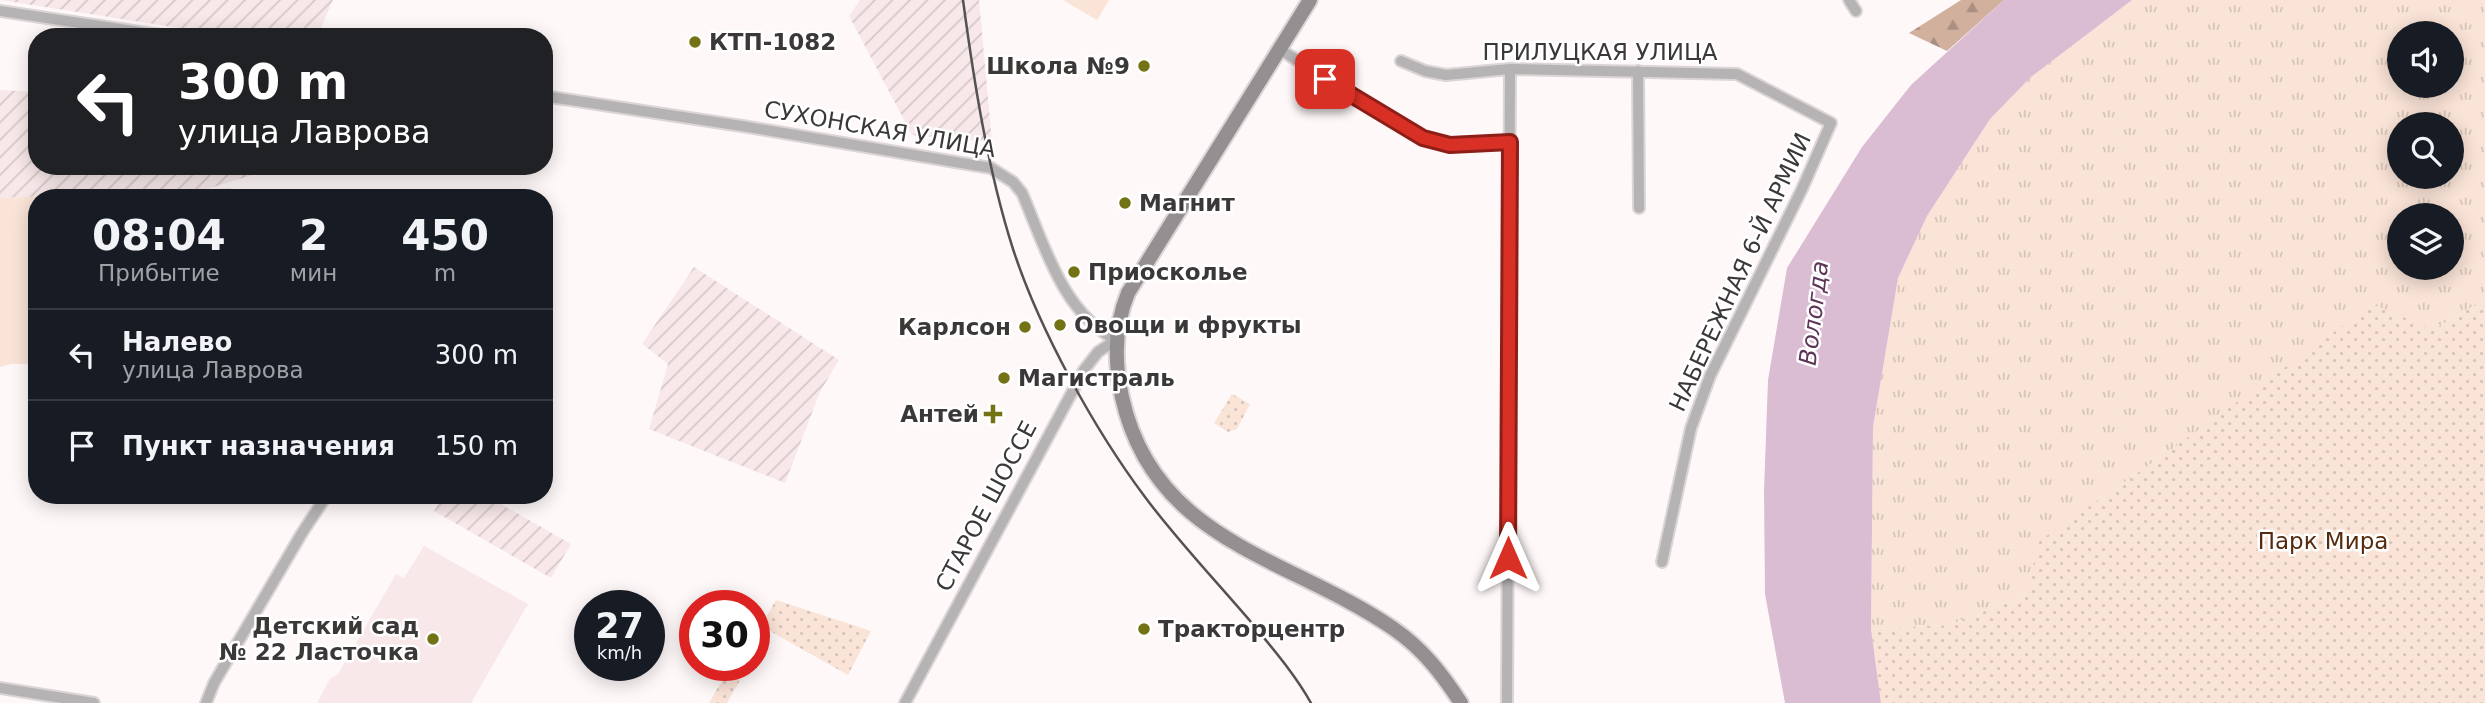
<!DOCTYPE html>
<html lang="ru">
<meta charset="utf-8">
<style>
:root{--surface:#171b24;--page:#20242c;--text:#f1f3f6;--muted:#9ea1a6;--line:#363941}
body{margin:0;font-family:"DejaVu Sans",sans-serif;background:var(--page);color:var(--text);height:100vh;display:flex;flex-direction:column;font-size:26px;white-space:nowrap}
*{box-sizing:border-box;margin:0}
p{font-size:23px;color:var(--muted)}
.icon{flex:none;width:38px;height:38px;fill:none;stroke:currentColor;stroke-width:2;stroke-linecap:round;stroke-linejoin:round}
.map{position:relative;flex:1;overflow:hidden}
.drawer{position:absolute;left:28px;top:189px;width:525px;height:315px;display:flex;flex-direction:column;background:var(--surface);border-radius:28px;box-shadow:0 4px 18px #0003}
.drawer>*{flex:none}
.hud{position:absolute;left:28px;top:28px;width:525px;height:147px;border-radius:28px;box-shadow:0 4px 18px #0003;background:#202124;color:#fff;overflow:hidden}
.buttons{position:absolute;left:2387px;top:21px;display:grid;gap:14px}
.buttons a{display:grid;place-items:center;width:77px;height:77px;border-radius:50%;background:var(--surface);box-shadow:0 4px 18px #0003;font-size:35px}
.speed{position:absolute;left:574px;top:590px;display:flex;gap:14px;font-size:35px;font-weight:700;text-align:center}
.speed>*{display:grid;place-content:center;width:91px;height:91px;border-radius:50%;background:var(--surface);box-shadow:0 4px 18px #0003;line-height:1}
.speed small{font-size:18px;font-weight:400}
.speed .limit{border:10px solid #d22;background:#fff;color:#111}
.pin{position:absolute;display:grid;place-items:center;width:60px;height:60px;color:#fff;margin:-30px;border-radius:14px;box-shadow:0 4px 10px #0006}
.me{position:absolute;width:77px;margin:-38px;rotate:0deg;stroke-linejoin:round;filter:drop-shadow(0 0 5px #0008)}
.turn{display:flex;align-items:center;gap:24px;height:147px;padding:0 35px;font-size:32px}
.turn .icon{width:91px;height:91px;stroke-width:2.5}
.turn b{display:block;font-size:49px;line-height:60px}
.eta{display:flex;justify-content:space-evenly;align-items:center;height:119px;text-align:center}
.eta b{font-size:42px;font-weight:800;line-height:49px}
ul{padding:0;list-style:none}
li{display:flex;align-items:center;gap:21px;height:91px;padding:0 35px;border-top:2px solid var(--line)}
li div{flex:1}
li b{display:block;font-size:26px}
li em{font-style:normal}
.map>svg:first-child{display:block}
.built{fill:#f8e8e9}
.industrial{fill:url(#industrial-furrows)}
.grass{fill:url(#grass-tufts);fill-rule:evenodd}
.forest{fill:url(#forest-firs)}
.park{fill:url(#park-dots)}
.garden{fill:#fae3d7}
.water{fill:#dabcd3}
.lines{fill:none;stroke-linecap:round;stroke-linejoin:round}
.street-casing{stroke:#dcd5d6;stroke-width:14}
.secondary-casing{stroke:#dcd5d6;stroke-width:18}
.street{stroke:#b6b3b4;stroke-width:10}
.secondary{stroke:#949092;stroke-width:14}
.rail{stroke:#555252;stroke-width:2.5}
.route-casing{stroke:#8d1f18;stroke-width:18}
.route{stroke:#d93025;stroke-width:12}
.poi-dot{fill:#737215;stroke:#fff;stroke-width:2.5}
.labels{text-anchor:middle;stroke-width:5;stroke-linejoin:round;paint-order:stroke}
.poi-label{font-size:23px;font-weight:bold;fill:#3b3838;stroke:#fff;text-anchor:start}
.street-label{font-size:23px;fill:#3b3838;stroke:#fff}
.park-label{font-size:23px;fill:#562a0d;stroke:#fff}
.water-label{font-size:24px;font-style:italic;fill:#5f3657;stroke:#fff}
</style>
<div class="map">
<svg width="2485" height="703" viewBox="0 0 2485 703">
<defs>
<pattern id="industrial-furrows" width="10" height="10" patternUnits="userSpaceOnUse" patternTransform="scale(1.75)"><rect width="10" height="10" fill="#f8e8e9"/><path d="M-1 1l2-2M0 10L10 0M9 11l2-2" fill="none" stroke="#d6c8c9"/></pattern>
<pattern id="grass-tufts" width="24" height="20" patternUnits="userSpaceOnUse" patternTransform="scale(1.75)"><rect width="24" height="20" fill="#fae3d7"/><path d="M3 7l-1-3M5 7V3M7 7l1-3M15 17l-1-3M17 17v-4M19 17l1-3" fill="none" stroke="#d7c4b9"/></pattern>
<pattern id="forest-firs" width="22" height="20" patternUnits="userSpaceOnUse" patternTransform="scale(1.75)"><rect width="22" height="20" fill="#d1b09e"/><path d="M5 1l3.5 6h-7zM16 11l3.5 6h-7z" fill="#ab9082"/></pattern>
<pattern id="park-dots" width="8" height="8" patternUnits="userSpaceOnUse" patternTransform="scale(1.75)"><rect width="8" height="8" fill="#fae3d7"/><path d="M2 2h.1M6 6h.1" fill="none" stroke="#d7c4b9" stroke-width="1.8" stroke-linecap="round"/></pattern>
</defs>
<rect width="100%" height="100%" fill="#fff8f9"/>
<polygon class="built" points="424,546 528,604 471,703 317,703 330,679 338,674 396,574 404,578"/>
<g class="industrial">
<polygon points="0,0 333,0 317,37 238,37"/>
<polygon points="860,0 979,0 992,142 912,135 849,16"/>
<polygon points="0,90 37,92 37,166 278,167 204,190 0,198"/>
<polygon points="694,267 839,360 820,392 785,483 649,429 668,364 642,344"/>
<polygon points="443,495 485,495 571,544 551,578 434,511"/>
</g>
<path class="grass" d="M2132 0H2485V299L2433 330 2158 459 2040 541 2026 595 1949 625 1871 629 1873 427 1898 278 1927 216 1990 119 2031 77ZM2399 33H2452V86H2399ZM2399 124H2452V177H2399ZM2399 215H2452V268H2399Z"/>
<polygon class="forest" points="1961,0 2004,0 1947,51 1909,33"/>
<g class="park">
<polygon points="2485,299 2485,703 1881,703 1871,629 1949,625 2026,595 2039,541 2158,459 2373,304 2433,330"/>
<polygon points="1232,394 1250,404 1237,429 1228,432 1214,423"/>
<polygon points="776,600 871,631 848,675 761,626"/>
<polygon points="724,677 740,680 727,703 709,703"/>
</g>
<g class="garden">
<polygon points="1063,0 1109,0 1097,20"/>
<polygon points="231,188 223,198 37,198 37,364 11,364 0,367 0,198"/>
</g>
<polygon class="water" points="2004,0 2132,0 2031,77 1990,119 1927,216 1898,278 1873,427 1871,629 1881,703 1785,703 1765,594 1764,491 1768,380 1787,268 1862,147 1911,85"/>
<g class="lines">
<defs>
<g id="street">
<polyline points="1849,0 1856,11"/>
<polyline points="0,11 173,37"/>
<polyline points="1279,49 1423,138 1450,144 1510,142"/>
<polyline points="1401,61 1425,71 1446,75 1510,69 1737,74 1831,123 1802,189 1710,376 1691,428 1662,562"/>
<polyline points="1638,71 1639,208"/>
<path d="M544 96 742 126 991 168 1013 182 1022 193C1045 246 1062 312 1116 340"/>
<polyline points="0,688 94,703"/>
<polyline points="206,703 214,683 302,533 327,495"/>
<polyline points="905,703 1084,370 1098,352 1116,340"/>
<polyline points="1507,703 1510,69"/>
</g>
<path id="secondary" d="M1310 0 1128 293C1114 327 1114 361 1122 397 1154 543 1290 557 1394 629 1423 649 1442 674 1461 703"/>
</defs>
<use href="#street" class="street-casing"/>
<use href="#secondary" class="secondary-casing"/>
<use href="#street" class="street"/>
<use href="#secondary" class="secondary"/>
<path class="rail" d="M963 0C974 82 988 171 1013 249 1039 329 1094 429 1145 497 1177 540 1216 581 1251 622 1272 648 1295 674 1311 703"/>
</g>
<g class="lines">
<defs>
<polyline id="route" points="1325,79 1423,138 1450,145 1510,142 1508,558"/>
</defs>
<use href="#route" class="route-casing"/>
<use href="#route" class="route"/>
</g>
<g class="poi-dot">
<circle cx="695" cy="42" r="7"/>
<circle cx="1144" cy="66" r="7"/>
<circle cx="1125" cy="203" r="7"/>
<circle cx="1074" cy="272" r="7"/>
<circle cx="1060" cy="325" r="7"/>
<circle cx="1025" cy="327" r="7"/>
<circle cx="1004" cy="378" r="7"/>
<path d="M989.5 403.5h7v7h7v7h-7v7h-7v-7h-7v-7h7z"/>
<circle cx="1144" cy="629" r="7"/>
<circle cx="433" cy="639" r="7"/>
</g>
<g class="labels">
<g class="poi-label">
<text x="709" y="50">КТП-1082</text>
<text x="1130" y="74" text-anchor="end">Школа №9</text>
<text x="1139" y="211">Магнит</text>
<text x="1088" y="280">Приосколье</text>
<text x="1074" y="333">Овощи и фрукты</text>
<text x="1011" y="335" text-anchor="end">Карлсон</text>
<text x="1018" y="386">Магистраль</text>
<text x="979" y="422" text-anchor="end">Антей</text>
<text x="419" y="634" text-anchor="end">Детский сад<tspan x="419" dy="26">№ 22 Ласточка</tspan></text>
<text x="1158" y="637">Тракторцентр</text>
</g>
<g class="street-label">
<text x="1600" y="60">ПРИЛУЦКАЯ УЛИЦА</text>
<text transform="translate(880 129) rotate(10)" y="8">СУХОНСКАЯ УЛИЦА</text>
<text transform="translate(1740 272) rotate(-65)" y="8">НАБЕРЕЖНАЯ 6-Й АРМИИ</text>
<text transform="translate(986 506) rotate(-62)" y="8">СТАРОЕ ШОССЕ</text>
</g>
<g class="park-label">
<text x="2323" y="549">Парк Мира</text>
</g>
<g class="water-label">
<text transform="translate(1814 313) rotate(-83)" y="8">Вологда</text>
</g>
</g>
</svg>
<div class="buttons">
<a><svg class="icon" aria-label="sound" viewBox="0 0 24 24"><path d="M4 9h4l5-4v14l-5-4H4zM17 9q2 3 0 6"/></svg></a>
<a><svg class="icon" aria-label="search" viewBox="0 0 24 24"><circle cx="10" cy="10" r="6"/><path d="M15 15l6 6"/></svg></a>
<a><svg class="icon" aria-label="layers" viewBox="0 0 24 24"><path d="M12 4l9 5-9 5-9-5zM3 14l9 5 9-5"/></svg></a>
</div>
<div class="speed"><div>27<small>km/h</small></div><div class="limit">30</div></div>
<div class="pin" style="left:1325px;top:79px;background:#d93025"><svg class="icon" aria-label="arrive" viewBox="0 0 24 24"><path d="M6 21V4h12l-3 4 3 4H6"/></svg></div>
<svg class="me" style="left:1508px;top:558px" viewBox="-20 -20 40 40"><path d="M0-17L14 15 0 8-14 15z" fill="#d93025" stroke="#fff" stroke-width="4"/></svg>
<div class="hud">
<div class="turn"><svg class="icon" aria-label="left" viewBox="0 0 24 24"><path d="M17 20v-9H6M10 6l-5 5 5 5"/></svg><div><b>300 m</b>улица Лаврова</div></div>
</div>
<section class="drawer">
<div class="eta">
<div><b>08:04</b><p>Прибытие</p></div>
<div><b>2</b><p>мин</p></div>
<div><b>450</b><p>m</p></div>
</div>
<ul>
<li><svg class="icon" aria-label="left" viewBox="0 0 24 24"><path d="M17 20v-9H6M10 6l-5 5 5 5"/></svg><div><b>Налево</b><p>улица Лаврова</p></div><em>300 m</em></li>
<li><svg class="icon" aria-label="arrive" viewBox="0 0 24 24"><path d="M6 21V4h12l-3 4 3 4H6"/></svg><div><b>Пункт назначения</b></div><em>150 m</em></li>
</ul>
</section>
</div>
